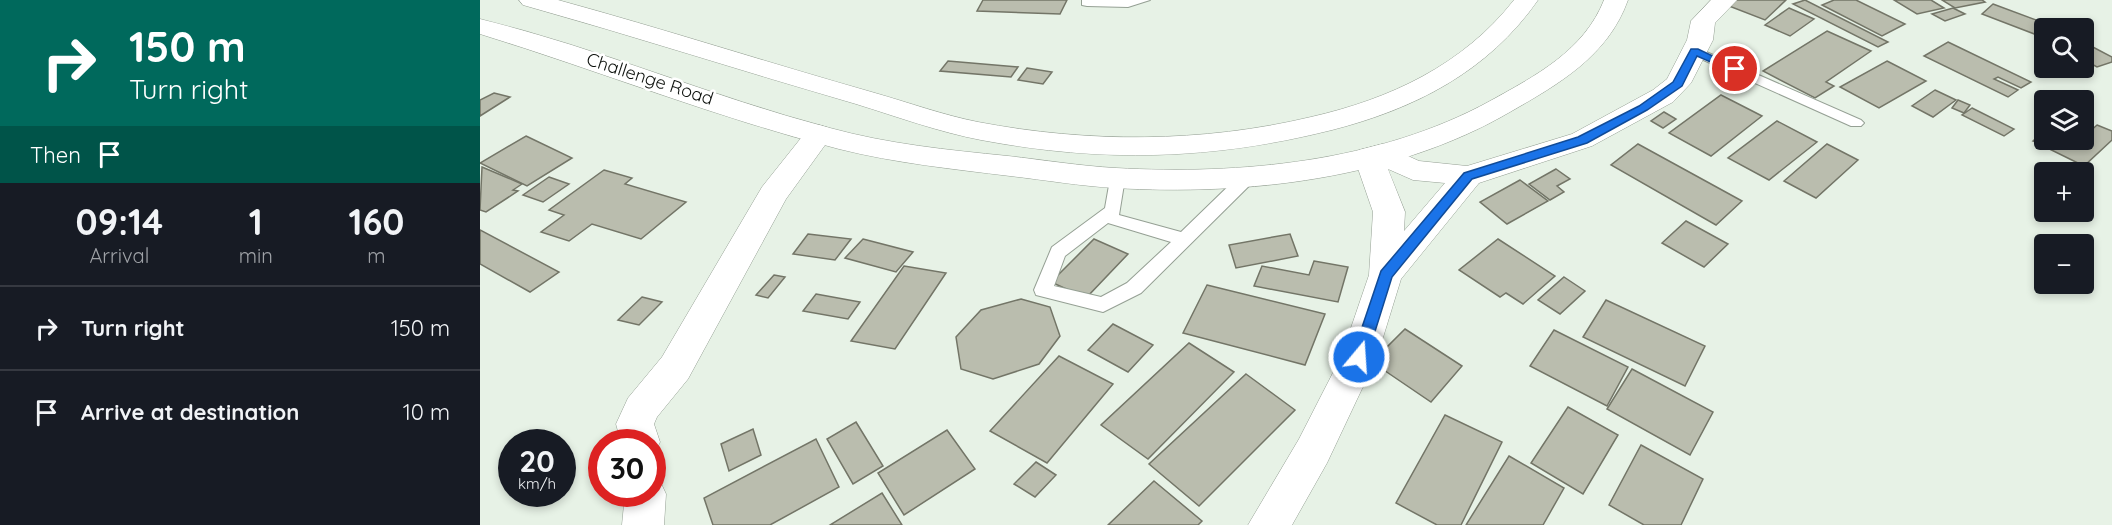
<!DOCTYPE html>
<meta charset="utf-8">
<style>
:root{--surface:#171b24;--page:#20242c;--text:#f1f3f6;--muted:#9ea1a6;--line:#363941}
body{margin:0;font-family:Quicksand,sans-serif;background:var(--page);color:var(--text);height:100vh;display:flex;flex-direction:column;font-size:22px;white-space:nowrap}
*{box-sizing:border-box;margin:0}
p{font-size:20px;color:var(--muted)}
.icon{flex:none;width:33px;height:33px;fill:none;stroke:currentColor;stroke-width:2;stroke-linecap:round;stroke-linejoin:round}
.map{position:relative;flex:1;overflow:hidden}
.sheet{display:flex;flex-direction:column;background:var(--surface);width:480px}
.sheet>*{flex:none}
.top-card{background:#00695c;color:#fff;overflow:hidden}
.tools{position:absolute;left:1554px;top:18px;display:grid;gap:12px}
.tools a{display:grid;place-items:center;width:60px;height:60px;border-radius:6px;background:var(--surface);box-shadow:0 3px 9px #0003;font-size:30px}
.speed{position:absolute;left:18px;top:429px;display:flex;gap:12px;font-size:30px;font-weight:700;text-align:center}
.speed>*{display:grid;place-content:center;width:78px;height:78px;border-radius:50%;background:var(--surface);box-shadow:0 3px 9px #0003;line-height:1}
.speed small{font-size:15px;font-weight:400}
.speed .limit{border:9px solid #d22;background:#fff;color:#111}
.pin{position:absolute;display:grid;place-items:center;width:51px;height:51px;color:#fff;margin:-26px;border:3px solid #fff;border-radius:50%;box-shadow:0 2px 6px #0007}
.me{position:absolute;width:66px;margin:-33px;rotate:18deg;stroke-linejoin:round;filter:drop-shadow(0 0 4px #0008)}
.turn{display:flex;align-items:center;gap:21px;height:126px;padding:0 30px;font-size:27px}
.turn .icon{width:78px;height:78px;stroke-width:2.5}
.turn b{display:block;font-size:42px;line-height:51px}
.then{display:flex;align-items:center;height:57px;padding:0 30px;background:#0003;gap:12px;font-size:22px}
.eta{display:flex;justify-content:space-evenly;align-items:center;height:102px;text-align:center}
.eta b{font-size:36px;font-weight:800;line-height:42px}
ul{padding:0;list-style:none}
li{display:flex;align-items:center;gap:18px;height:84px;padding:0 30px;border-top:2px solid var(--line)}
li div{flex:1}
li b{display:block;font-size:22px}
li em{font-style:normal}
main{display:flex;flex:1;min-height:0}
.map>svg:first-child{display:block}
.building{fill:#babdae;stroke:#737567;stroke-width:1.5}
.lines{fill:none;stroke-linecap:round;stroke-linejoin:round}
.lane-casing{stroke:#95a094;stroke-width:2}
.street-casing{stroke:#95a094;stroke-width:1}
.primary-casing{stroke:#95a094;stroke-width:1}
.lane{fill:#fff;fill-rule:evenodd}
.street{fill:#fff;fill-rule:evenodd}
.primary{fill:#fff;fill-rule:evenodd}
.route{fill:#1a73e8;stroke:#114b97;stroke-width:1.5}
.labels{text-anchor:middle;stroke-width:5;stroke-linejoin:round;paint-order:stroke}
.street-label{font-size:18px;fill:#0b0f0b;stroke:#fff}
</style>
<main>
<section class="sheet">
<div class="top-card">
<div class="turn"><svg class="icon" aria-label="right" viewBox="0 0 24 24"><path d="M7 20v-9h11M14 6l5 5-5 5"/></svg><div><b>150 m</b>Turn right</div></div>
<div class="then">Then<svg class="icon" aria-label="arrive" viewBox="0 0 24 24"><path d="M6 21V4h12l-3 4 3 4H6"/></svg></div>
</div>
<div class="eta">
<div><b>09:14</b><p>Arrival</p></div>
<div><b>1</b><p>min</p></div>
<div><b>160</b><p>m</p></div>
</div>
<ul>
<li><svg class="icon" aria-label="right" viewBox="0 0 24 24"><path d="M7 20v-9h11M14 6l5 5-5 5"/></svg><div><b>Turn right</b></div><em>150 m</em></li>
<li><svg class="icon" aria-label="arrive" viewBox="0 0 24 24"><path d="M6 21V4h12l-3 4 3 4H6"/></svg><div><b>Arrive at destination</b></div><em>10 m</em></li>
</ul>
</section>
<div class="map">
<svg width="1632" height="525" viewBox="0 0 1632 525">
<rect width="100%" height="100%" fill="#e7f2e6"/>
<g class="building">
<polygon points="503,0 587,0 580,14 497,11"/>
<polygon points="1256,0 1306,0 1285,20 1249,6"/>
<polygon points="1325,0 1408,42 1398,47 1313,4"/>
<polygon points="1354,0 1376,0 1425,24 1402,36 1342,5"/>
<polygon points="1414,0 1451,0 1464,8 1437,14"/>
<polygon points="1462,0 1502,0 1505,2 1475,8"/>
<polygon points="1513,4 1567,24 1557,35 1502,14"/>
<polygon points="1309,8 1334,19 1310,36 1285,25"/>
<polygon points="1473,8 1485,14 1465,21 1452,14"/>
<polygon points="1347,31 1391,51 1346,82 1354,86 1335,98 1283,71"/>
<polygon points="1468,42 1551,82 1541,88 1518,77 1514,79 1538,90 1528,97 1444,56"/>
<polygon points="1609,45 1632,57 1632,62 1617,67 1604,60 1604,47"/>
<polygon points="468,61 538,67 531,77 460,71"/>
<polygon points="1407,61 1446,81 1399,108 1360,87"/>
<polygon points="547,68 572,72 563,84 538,80"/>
<polygon points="1455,90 1476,100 1453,117 1432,106"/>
<polygon points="14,93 30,97 0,116 0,100"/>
<polygon points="1241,95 1282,116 1231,156 1189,133"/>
<polygon points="1478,100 1490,105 1484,113 1472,108"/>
<polygon points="1492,108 1534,129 1524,136 1482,115"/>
<polygon points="1184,112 1196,119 1183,128 1171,121"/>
<polygon points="1297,121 1337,142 1289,180 1248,158"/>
<polygon points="1617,125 1632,131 1632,140 1604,166 1553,141 1564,132 1564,140 1604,140 1604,131 1608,133"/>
<polygon points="46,136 92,158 47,186 0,163"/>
<polygon points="1158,144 1262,201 1236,225 1131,165"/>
<polygon points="1347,144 1378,160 1336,198 1304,181"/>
<polygon points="2,167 42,184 33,190 38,191 6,212 0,210"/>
<polygon points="1076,169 1090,179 1077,186 1084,192 1070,200 1049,184"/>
<polygon points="124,170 152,178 145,184 206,202 161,239 112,224 89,241 61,232 84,215 69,210"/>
<polygon points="69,177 89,184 63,202 43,195"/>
<polygon points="1040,180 1068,201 1027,224 1000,202"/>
<polygon points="1206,221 1248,244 1224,267 1182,243"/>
<polygon points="0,230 79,272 50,292 0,264"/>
<polygon points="328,234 371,239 355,260 313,254"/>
<polygon points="810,234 818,256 756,268 749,245"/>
<polygon points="383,239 433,252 416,272 365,258"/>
<polygon points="614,239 648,254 606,298 571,282"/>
<polygon points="1018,239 1075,276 1043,304 1026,293 1020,297 979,270"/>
<polygon points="834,261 868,267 858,302 774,286 782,266 829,275"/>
<polygon points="424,266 466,273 415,349 371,341"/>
<polygon points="294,275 305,277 288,298 276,295"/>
<polygon points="1084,277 1105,291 1080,314 1058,300"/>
<polygon points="727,285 845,314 825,365 703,333"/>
<polygon points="336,294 380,302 368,319 323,311"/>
<polygon points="162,297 182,302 159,325 138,320"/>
<polygon points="541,299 570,307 580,336 559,364 513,379 481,369 476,337 501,310"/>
<polygon points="1126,300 1225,346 1205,386 1103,337"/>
<polygon points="633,324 673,345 648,372 608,350"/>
<polygon points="925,329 982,366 951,402 892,362"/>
<polygon points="1074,330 1148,367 1127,406 1050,366"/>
<polygon points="709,343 754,372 668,459 621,425"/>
<polygon points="579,356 633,384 567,463 510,431"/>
<polygon points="1152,369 1233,412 1210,455 1127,409"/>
<polygon points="766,374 815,410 719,506 669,464"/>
<polygon points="1088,407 1138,435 1103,494 1051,463"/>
<polygon points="965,415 1022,442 981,525 957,525 916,503"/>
<polygon points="376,422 403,466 373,484 347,439"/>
<polygon points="273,429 281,455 249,471 241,444"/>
<polygon points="467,430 495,469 424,515 398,473"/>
<polygon points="336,439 359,487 290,525 233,525 224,498"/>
<polygon points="1161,445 1223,479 1201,525 1164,525 1129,505"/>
<polygon points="1029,456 1084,488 1063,525 986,525"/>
<polygon points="556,462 576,475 555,497 534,484"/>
<polygon points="674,481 722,521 718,525 628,525"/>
<polygon points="402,493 422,525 350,525"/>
</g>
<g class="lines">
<defs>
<g id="lane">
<polygon points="602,0 670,0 648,7 607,6 602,5"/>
<polygon points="1215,47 1381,120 1384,123 1381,126 1371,126 1210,54 1210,48"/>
<path d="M770 170 776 171 778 175 776 179 661 293 623 312 556 295 554 290 572 247 625 208 631 174H643L645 178 639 215 701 232 764 171ZM628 223 691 242 647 283 621 297 574 286 585 256Z"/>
</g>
<g id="street">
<path d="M1231 0H1257L1235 23 1233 40 1211 83 1193 102 1112 146 999 183 921 279 897 357 847 463 812 525H768L819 439 861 357 889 275 893 212 874 157 879 150 902 144 939 161 987 166 1092 134 1173 90 1187 79 1207 40 1211 21ZM908 169 933 180 965 183 924 231 925 212Z"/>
<polygon points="339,125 349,128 353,134 306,199 208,379 177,417 174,424 180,442 174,454 172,442 141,442 136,424 148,398 182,357 282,187 329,128"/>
<polygon points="172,478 180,481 186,494 184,525 142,525 145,494 172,494"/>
</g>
<g id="primary">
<path d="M39 0H78C184 29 289 63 395 93 430 103 463 115 498 122 608 143 722 143 831 117 910 99 983 65 1034 0H1058C1008 72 934 109 852 130 732 160 623 163 501 140 459 132 418 117 376 104 265 72 154 36 43 5Z"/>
<path d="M1124 0H1148C1128 56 1079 84 1030 112 915 179 766 196 635 188 600 186 565 180 530 176 473 169 415 163 359 149 237 118 120 71 0 34V19C119 48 232 97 350 128 408 144 468 150 528 156 564 160 600 166 636 168 760 175 899 162 1010 101 1055 76 1104 51 1124 0Z"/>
</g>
</defs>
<use href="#lane" class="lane-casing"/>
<use href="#street" class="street-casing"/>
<use href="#primary" class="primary-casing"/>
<use href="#lane" class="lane"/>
<use href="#street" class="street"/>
<use href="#primary" class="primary"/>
</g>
<polygon class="route" points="1211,49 1218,49 1260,69 1251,71 1217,56 1202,86 1167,110 1107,143 992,179 912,277 887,357 885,362 874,362 872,357 901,271 984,173 1098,137 1159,106 1193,82"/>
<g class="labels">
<g class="street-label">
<text transform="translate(170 79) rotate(18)" y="6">Challenge Road</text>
</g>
</g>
</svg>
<div class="tools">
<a><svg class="icon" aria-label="search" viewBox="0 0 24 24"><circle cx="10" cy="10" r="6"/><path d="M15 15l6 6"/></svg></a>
<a><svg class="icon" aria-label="layers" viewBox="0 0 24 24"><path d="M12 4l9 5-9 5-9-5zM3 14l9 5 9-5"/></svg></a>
<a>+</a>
<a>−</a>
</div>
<div class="speed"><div>20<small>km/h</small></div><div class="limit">30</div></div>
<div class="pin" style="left:1255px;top:69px;background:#d93025"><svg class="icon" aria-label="arrive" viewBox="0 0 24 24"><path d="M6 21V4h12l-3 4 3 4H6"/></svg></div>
<svg class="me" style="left:879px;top:357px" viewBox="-20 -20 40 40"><circle r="17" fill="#1a73e8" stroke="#fff" stroke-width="3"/><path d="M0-11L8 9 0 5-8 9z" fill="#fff"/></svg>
</div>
</main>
